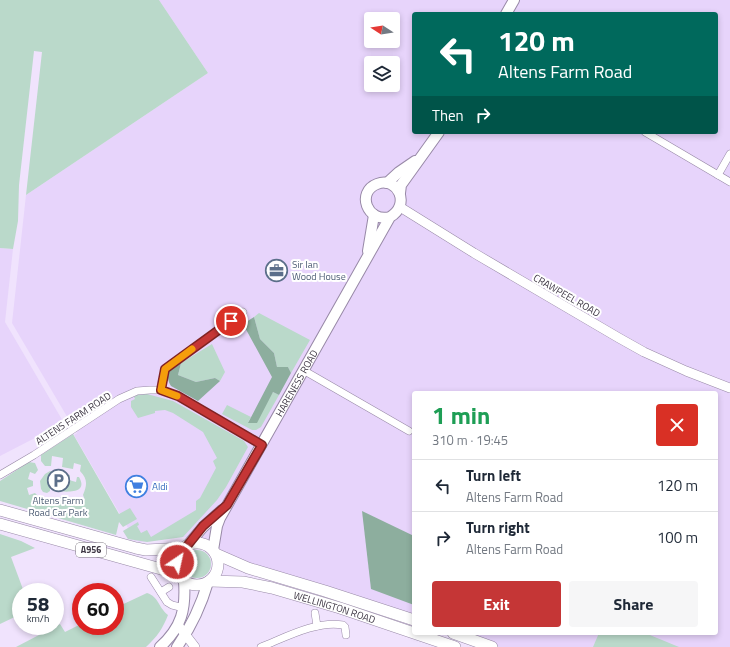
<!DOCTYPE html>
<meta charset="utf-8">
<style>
:root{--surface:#fff;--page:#f6f6f7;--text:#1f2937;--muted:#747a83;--line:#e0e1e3;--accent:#c53636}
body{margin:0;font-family:"Titillium Web",sans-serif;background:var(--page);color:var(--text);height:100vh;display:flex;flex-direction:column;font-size:15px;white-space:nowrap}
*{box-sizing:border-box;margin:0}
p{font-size:13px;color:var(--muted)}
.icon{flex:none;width:22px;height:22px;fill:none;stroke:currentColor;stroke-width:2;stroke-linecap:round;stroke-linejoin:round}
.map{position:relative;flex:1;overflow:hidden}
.sheet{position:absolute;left:412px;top:391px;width:306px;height:244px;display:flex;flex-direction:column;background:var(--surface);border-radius:4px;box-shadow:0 2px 6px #0003}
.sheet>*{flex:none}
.banner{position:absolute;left:412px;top:12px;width:306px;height:122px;border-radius:4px;box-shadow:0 2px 6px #0003;background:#00695c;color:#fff;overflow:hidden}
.needle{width:26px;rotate:282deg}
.buttons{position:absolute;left:364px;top:12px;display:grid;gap:8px}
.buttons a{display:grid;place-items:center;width:36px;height:36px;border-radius:4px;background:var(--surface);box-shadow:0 2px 6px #0003;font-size:20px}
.speed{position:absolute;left:12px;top:583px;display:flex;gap:8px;font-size:20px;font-weight:700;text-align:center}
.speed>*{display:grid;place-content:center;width:52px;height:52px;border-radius:50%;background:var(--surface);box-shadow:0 2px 6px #0003;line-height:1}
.speed small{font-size:10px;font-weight:400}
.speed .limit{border:6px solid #d22;background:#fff;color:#111}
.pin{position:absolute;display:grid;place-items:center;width:34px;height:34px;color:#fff;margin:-17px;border:2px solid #fff;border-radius:50%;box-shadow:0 1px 4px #0007}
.me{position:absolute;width:44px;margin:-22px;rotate:34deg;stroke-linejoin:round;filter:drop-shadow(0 0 3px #0008)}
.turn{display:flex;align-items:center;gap:14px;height:84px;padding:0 20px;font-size:18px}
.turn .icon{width:52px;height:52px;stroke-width:2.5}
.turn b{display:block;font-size:28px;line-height:34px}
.then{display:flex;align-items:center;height:38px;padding:0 20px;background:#0003;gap:8px;font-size:15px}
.round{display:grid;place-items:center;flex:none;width:42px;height:42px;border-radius:4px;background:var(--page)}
.head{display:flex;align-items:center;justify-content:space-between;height:68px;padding:0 20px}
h1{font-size:24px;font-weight:700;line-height:30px;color:#1e9e55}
.cta{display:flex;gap:8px;margin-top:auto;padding:8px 20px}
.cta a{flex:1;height:46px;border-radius:4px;background:var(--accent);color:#fff;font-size:16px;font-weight:700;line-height:46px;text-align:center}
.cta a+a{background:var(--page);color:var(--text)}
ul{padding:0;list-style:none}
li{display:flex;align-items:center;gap:12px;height:52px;padding:0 20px;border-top:1px solid var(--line)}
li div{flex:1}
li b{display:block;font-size:15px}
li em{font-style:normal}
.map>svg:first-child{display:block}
.built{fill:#e7d4fb;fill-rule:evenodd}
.green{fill:#bad9ca}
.forest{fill:#8dae9e}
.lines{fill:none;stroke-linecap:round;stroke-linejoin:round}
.minor-casing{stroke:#9889a7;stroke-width:8}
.tertiary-casing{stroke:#9889a7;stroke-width:10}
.secondary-casing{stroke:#9889a7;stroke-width:12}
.primary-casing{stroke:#9889a7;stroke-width:12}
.minor{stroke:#fff;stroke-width:7}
.tertiary{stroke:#fff;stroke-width:9}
.secondary{stroke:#fff;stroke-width:10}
.primary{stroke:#fff;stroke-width:11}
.route-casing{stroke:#802323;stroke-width:10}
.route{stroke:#c53636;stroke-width:7}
.slow{stroke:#f59e0b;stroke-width:7}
.labels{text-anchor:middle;stroke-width:4;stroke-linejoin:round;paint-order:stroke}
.shield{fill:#fff;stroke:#78737c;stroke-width:1}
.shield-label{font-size:9px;font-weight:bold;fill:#3e3744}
.service-label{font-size:10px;fill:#4e5e75;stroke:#fff;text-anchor:start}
.street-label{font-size:10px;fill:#3e3744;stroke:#fff}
.shop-label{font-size:10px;fill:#366cbe;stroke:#fff;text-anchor:start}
</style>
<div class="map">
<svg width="730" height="647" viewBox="0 0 730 647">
<rect width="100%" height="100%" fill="#f0e3fd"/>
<g class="built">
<path d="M159 0H730V647H492L453 633H716V393H414V620L216 554 213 542 183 537 140 542 128 539 123 531 128 528 74 435 77 433 69 420 12 323 26 195 208 73ZM414 14H716V132H414ZM371 19H393V41H371ZM371 63H393V85H371Z"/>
<polygon points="0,248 13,249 5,322 64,423 0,456"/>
</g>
<g class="green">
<polygon points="0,0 159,0 208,73 26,195 42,52 34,51 19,185 18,221 13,249 0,248"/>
<polygon points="259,313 310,340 291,373 288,367 277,367 274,353 260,339 254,317"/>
<polygon points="212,344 225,372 220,381 215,378 196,382 178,375 181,363"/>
<polygon points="273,392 279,395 261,427 256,430 252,430 222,414 227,405 251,417 248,422"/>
<polygon points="147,394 173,401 244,441 248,447 226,487 217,500 183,537 147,542 128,539 123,531 138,522 139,525 137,526 141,533 147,530 151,537 196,510 196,501 200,498 216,468 213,461 217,458 203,432 173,413 165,410 155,411 155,413 138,418 131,407 131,401 135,399 134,397 137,395"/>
<path d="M73 434 119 514 130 508 137 519 123 527 119 522 116 535 0 501V481L29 462 35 463 38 470 35 474 30 472 28 479 33 481V486L27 488 29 495 35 493 41 499H50L51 505 61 503 60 497 72 499 76 505 85 500 83 495C87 485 88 479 80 471L81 465 74 463 73 469 62 467 63 458 52 456 51 466H45L41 461V455Z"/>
<path d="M50 471 56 473 55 478 62 480 64 474 70 475 69 480 76 482 77 477H79C89 494 66 492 57 491V486H50V491L47 493 43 492 41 489 40 481 45 474Z"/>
<polygon points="0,534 21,541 35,548 11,557 24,592 21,592 21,614 0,624"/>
<circle cx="197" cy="564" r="14"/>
<path d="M147 593C159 597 158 607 168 615 163 628 157 637 146 647H16L60 624 65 632 81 624V626H115V608Z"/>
<polygon points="599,633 645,633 679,647 593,647"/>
</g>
<g class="forest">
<polygon points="254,317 260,339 274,353 277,367 288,367 291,373 279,395 273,392 257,423 248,423 272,377 243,324"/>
<path d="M181 363 178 375 196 382 215 378 220 381 198 401 171 386C168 381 167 377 169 371Z"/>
<polygon points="362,511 414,536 414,605 371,589"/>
</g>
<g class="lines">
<defs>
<g id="minor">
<polyline points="645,132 730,182"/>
<polyline points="718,175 730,154"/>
<polyline points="303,370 409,431"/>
<polyline points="161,390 165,369 243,312"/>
<polyline points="0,475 34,455 119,399 137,391 150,390 161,390 178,396 262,445"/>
<polyline points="151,577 167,602 172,605 184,608"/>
<polyline points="161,592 169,587"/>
<polyline points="315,613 317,626"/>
<path d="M261 647C284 638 317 620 343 625L345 627 346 635"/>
</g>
<g id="tertiary">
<polyline points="400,207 474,253 619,338 644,352 686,371 730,388"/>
<polyline points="178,625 195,647"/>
</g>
<g id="secondary">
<polyline points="506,14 514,0"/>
<polyline points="387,183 399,172 415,161"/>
<polyline points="400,193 401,185 439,132"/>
<polyline points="368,251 374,215"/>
<polyline points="187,546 203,527 222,510"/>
<path id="s1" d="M213 550 217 526 220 518 390 217C411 205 398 176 377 184 356 192 367 223 390 217"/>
<path d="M160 647C182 627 186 609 184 581"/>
<path d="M177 647C191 627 201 606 208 582"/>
</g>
<g id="primary">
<polyline points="0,510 136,548 146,550 185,548"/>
<polyline points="0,524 161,569 181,577"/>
<circle cx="197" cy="564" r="21"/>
<polyline points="216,554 248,568 325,591 414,620"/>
<path id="s2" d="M210 581 243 582 272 588 340 608 455 647"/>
<polyline points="453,633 492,647"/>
</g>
</defs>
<use href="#minor" class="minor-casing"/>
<use href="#tertiary" class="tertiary-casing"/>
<use href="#secondary" class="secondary-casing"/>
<use href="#primary" class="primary-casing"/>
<use href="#minor" class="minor"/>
<use href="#tertiary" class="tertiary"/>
<use href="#secondary" class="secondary"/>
<use href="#primary" class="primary"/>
</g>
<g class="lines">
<defs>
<polyline id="route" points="177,562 181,552 187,546 203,526 227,505 262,445 178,396 161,390 165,369 231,321"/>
</defs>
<use href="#route" class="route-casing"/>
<use href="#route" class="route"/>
<polyline class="slow" points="177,396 161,390 165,369 192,349"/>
</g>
<defs>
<symbol id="office-ring" viewBox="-11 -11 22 22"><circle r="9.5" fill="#fff" stroke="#5c6f8a" stroke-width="1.5"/><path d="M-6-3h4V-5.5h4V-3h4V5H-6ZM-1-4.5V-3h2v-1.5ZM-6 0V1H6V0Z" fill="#5c6f8a"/></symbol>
<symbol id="parking-ring" viewBox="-11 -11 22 22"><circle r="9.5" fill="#fff" stroke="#5c6f8a" stroke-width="1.5"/><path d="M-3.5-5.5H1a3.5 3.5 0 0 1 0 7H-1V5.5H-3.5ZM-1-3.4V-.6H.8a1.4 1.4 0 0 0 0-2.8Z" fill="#5c6f8a"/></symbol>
<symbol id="supermarket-ring" viewBox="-11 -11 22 22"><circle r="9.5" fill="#fff" stroke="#3f7fe0" stroke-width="1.5"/><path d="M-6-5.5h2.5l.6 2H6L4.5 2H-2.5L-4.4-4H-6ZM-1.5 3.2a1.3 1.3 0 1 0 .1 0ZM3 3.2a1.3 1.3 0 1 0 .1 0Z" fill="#3f7fe0"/></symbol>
</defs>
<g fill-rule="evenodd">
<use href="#office-ring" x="264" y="258" width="25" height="25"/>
<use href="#parking-ring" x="46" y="468" width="25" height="25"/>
<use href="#supermarket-ring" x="124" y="474" width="25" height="25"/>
</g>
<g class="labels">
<rect class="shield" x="76" y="543" width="30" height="14" rx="3"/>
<g class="shield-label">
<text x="91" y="553">A956</text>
</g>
<g class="service-label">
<text x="292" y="268">Sir Ian<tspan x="292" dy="12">Wood House</tspan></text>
<text x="58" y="504" text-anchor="middle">Altens Farm<tspan x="58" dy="12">Road Car Park</tspan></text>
</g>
<g class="street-label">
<text transform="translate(567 295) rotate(30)" y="4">CRAWPEEL ROAD</text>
<text dy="4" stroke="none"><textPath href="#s1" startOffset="188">HARENESS ROAD</textPath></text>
<text transform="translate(73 418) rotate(-33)" y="4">ALTENS FARM ROAD</text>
<text dy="4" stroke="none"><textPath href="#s2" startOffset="128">WELLINGTON ROAD</textPath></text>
</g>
<g class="shop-label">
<text x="152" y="490">Aldi</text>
</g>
</g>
</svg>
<div class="buttons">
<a><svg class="needle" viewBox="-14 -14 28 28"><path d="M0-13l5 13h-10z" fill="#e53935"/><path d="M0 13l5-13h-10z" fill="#747a83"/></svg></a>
<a><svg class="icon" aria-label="layers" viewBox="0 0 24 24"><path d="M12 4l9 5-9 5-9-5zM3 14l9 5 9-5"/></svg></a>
</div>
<div class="speed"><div>58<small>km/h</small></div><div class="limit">60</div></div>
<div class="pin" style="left:231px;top:321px;background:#d93025"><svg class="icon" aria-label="arrive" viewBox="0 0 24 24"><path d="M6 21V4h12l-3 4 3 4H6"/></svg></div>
<svg class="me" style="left:177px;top:562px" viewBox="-20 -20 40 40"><circle r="17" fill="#c53636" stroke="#fff" stroke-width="3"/><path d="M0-11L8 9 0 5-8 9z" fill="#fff"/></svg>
<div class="banner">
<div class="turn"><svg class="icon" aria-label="left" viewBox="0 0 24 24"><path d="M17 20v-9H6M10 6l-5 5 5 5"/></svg><div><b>120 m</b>Altens Farm Road</div></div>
<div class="then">Then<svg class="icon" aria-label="right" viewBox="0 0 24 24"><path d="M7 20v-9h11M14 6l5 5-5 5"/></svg></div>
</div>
<section class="sheet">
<div class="head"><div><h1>1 min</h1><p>310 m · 19:45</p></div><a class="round" style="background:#d93025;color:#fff"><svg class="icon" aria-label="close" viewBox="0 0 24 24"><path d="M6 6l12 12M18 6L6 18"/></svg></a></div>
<ul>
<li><svg class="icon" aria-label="left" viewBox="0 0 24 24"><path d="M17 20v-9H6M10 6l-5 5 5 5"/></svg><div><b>Turn left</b><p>Altens Farm Road</p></div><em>120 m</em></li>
<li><svg class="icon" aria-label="right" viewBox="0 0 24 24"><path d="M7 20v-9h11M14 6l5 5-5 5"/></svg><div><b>Turn right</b><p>Altens Farm Road</p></div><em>100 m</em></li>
</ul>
<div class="cta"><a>Exit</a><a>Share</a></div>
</section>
</div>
